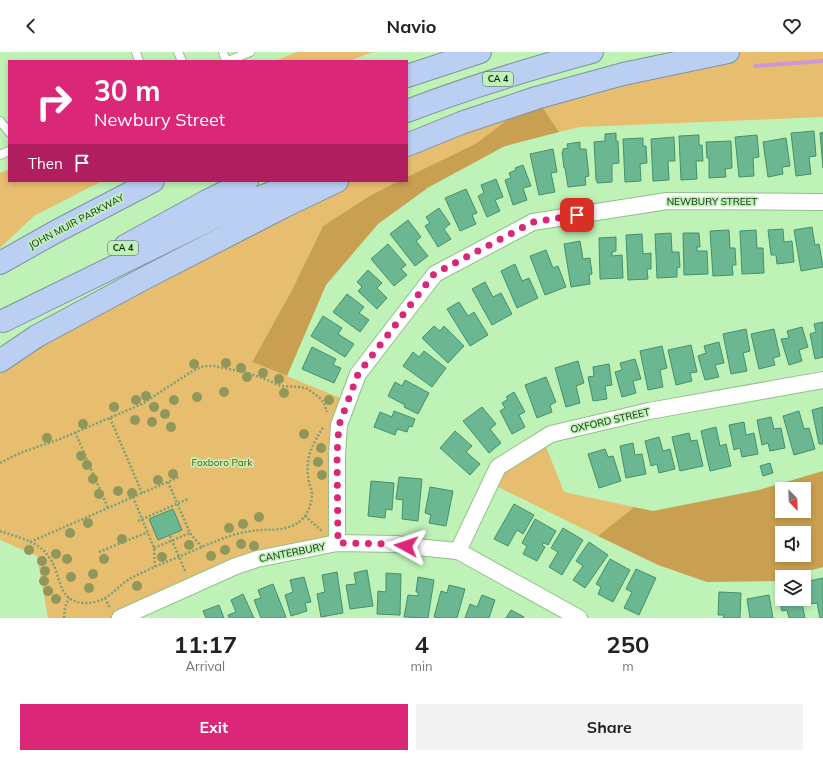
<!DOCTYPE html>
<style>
:root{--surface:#fff;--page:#f2f2f2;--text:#222;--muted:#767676;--accent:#db2777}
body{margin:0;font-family:Mulish,sans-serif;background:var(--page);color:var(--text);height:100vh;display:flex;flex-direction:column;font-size:15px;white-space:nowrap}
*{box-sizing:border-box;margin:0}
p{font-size:13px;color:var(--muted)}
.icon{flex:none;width:22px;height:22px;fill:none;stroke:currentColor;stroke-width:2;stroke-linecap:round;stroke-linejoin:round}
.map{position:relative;height:566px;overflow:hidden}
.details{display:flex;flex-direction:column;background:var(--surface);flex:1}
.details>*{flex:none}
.hud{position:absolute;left:8px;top:8px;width:400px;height:122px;border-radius:0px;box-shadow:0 2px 6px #0003;background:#db2777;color:#fff;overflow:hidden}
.needle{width:26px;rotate:157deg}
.controls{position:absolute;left:775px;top:430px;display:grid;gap:8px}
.controls a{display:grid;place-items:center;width:36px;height:36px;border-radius:0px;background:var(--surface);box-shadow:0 2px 6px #0003;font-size:20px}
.pin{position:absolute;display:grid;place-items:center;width:34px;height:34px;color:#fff;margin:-17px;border-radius:8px;box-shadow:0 2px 6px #0006}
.me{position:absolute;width:44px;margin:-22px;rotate:275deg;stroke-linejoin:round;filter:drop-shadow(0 0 3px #0008)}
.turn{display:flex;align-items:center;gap:14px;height:84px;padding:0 20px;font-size:18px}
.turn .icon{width:52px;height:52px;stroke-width:2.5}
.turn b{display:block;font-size:28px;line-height:34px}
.then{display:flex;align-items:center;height:38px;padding:0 20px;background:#0003;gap:8px;font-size:15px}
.eta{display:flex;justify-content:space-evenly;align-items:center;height:68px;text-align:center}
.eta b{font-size:24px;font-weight:700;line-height:28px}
.cta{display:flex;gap:8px;margin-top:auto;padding:8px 20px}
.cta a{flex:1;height:46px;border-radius:0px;background:var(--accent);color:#fff;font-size:16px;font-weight:700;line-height:46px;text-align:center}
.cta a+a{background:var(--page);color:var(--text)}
header{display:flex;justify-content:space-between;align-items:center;height:52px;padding:0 20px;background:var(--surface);font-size:18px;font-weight:700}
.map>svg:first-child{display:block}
.green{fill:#e7bd70}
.forest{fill:#c99f51;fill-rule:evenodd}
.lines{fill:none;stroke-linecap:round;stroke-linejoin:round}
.stream{stroke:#cd97d7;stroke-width:4}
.building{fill:#6bb791;stroke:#44906c}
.lane-casing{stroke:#90c188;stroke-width:10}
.street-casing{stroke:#90c188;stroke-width:18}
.highway-casing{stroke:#7f93a3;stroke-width:24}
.path{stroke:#7aa175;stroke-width:2.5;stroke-dasharray:2 2;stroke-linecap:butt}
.lane{stroke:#fff;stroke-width:8}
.street{stroke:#fff;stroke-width:16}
.highway{stroke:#bacff2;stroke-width:22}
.tree{fill:#90975b}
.route{stroke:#db2777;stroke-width:7;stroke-dasharray:0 12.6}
.labels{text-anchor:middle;stroke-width:3.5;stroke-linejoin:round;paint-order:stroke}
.shield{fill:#bff2b7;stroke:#456241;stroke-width:1}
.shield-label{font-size:9px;font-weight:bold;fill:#11240f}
.street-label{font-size:10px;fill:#11240f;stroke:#bff2b7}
.park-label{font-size:10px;fill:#694d10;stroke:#bff2b7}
</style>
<header><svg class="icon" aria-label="back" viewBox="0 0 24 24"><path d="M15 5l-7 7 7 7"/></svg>Navio<svg class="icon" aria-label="heart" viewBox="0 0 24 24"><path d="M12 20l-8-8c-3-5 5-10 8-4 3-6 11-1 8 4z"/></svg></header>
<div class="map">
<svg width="823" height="566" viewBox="0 0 823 566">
<rect width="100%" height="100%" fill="#bff2b7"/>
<g class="green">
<polygon points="297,0 373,0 349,9 275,9"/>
<polygon points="728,0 823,0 823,65 580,75 559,80 536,47 477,91 407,125 407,93 461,71 536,46 623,22"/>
<polygon points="9,117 9,129 102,129 34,164 0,196 0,121"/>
<polygon points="337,129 399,129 371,143 323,174 292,238 252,310 348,349 337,491 257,507 120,566 48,566 37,504 0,488 0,309"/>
<polygon points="543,387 564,440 634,455 598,484 490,431"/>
</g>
<g class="forest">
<polygon points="536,46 559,80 505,94 429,135 378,172 326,233 287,324 252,310 292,238 323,174 371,143 399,129 407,129 407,125 477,91"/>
<path d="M823 419V515L787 525H782V526L775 529 707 530 658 513 598 484 634 455 653 459 759 438ZM782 437H804V459H782ZM782 481H804V503H782Z"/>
</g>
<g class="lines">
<polyline class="stream" points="755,14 823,9"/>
</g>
<g class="building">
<polygon points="814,79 816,104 809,105 811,122 796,124 791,81"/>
<polygon points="823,80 823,116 820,81"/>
<polygon points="616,81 616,89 618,89 619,111 612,112 612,130 597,131 597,128 596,128 594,90 605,89 605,82"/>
<polygon points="699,83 699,93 702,93 703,109 696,109 697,127 681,128 679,84"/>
<polygon points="757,83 759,105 753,106 754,124 739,125 735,85"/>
<polygon points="674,85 675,109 668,109 669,128 653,129 651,87"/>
<polygon points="643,86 643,94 646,94 647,111 640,112 641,129 625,130 623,87"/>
<polygon points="786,86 790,114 782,115 783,122 768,125 763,90"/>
<polygon points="731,89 732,116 725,117 726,125 709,126 709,106 707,106 706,90"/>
<polygon points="580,90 580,97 586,97 589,124 585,125 586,133 568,135 565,116 564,116 562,100 563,100 563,97 568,96 567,92"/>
<polygon points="553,97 557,120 551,121 555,140 539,143 530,102"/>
<polygon points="523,113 531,134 523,136 527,148 513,153 505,128 511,126 509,121 516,118 515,116"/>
<polygon points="496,127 503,145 495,148 500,159 487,165 478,144 484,141 481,133"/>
<polygon points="466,137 477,161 472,163 476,172 460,179 445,146"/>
<polygon points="439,156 450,172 444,177 451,187 438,195 425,174 430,171 426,165"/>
<polygon points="408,168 421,185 416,189 428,204 415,214 390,182"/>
<polygon points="812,175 815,193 819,192 823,215 801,219 794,178"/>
<polygon points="783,177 784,190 792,189 794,210 777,212 776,203 771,203 768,178"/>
<polygon points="729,178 730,196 735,196 736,213 732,213 733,223 713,224 710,179"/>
<polygon points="756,178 757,196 763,196 764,221 742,222 740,179"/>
<polygon points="671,181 672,200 679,200 680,215 677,216 677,225 657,226 655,182"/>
<polygon points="683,181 699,181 700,195 697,195 697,199 707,199 708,222 684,223"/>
<polygon points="642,182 643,202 651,201 651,217 647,217 648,227 628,228 626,183"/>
<polygon points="616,185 616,199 612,200 612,204 622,203 623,226 600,227 599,186"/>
<polygon points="580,189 583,207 590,206 592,222 589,223 590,232 571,235 564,192"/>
<polygon points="388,192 406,213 401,217 407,223 394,234 371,207"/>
<polygon points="546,198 553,216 558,214 566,235 545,243 530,204"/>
<polygon points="515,212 522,229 529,226 538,246 517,256 501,219"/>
<polygon points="368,218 382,231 377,236 387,246 377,257 358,239 362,235 357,230"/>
<polygon points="485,230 493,245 501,241 512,262 492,273 472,237"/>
<polygon points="347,242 364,255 359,261 369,268 360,280 333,260"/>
<polygon points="459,250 468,264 474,260 488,283 470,294 447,257"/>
<polygon points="323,264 342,276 338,282 354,292 345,305 311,284"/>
<polygon points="823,270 823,305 815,307 810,282 816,280 814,272"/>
<polygon points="434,274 440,279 444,274 464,294 448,311 422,286"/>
<polygon points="802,275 808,295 799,298 802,309 789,313 781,287 789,286 787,279"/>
<polygon points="746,277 750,299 743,301 747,319 731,322 723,282"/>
<polygon points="774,277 780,304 773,306 775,313 759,317 751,282"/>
<polygon points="719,290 724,311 715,313 719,325 705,328 698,304 706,301 704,294"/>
<polygon points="691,293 697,320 690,321 692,329 676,333 668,298"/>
<polygon points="662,294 667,316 660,318 663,335 648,338 640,299"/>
<polygon points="312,295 336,307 333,313 341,316 334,331 302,317"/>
<polygon points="424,299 446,316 432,335 403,314 413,300 419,305"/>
<polygon points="635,307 641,327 633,329 636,341 622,345 615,320 622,318 620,311"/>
<polygon points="578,309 584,331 576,334 580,351 566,355 555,316"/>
<polygon points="609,312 612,333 605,334 607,347 593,349 588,325 594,324 593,315"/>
<polygon points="546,325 556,350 550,353 552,360 537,366 525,333"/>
<polygon points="405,328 429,341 418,362 404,355 405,353 388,344 395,330 402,334"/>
<polygon points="514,340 525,360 519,363 525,375 512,382 500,359 505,356 502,351 508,347 506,345"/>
<polygon points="482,355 496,372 490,377 501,391 489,401 463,369"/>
<polygon points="823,355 823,392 819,392 812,358"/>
<polygon points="394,359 415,367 412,375 409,374 407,380 397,377 395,383 374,375 380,360 392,365"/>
<polygon points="799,359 804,377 809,376 815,397 794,403 783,364"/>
<polygon points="771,365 774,377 781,376 785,396 770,399 768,391 762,393 757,368"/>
<polygon points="744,370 746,383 754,381 758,402 742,405 740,396 734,398 729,373"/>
<polygon points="716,375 720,394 726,392 731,414 710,419 701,379"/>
<polygon points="455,379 472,394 466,400 480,412 470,423 440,396"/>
<polygon points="689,381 691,389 697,388 703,414 680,419 672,385"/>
<polygon points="659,385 663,399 670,397 675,417 659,421 657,412 651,414 645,389"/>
<polygon points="633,391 635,403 642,402 646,422 626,426 620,394"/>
<polygon points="605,397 608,405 613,404 621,429 599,436 588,402"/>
<polygon points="770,411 773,421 763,424 760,414"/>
<polygon points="399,425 422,427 418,469 402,467 403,448 396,447"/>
<polygon points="371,429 394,431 392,458 386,457 385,466 368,464"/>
<polygon points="430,435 453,439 446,474 429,471 431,463 425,461"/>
<polygon points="514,452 534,463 523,482 517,478 508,494 494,487"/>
<polygon points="173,457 182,478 158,488 149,467"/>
<polygon points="535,467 556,479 548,493 544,491 542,493 545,495 537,509 523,502 527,494 522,491"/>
<polygon points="563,476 583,488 562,523 549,515 558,500 551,496"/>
<polygon points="589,490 608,503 585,536 573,528 583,514 576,509"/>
<polygon points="610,507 630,518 613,550 598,542 601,535 596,532"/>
<polygon points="636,517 656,526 639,563 624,556 632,540 626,537"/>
<polygon points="367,518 373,554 350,557 346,533 356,532 354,521"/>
<polygon points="337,520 343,561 321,565 317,542 325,540 322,523"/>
<polygon points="386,521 401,522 400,563 377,562 378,539 386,540"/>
<polygon points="304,525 311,550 305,551 307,559 291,564 285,543 293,540 290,528"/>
<polygon points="418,525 434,528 428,566 404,565 408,543 418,544 418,540 416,540"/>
<polygon points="823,526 823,566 820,566 817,551 810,552 805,530"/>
<polygon points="273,532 286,565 284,566 261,566 254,548 261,546 258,538"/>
<polygon points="449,533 465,537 457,566 438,566 434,565 441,539 447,541"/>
<polygon points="782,534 782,547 801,547 805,566 789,566 787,558 782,559 777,536"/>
<polygon points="719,540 741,541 740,566 723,566 724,563 718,563"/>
<polygon points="243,542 254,566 229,566 228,563 236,560 231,548"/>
<polygon points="482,543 495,548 489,566 465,566 470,552 477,555"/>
<polygon points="769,543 773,566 750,566 747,547"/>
<polygon points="219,553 224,566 206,566 203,559"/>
<polygon points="511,558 524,565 523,566 506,566"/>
</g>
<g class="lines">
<defs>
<g id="lane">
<polyline points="136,0 139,9"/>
<polyline points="178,0 182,9"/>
<polyline points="223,0 226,9"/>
<polyline points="228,9 250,0"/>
<polyline points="0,69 9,80"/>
<polyline points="0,103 9,99"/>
</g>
<g id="street">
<polyline points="337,491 337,402 339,373 358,322 435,222 533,170 667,149 823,150"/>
<polyline points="458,499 498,415 551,382 649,359 823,328"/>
<polyline points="120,566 236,514 257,507 337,491 396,492 416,495 458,499 579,566"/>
</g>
<g id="highway">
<polyline points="407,24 480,0"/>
<path d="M407 59C467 36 529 17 592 0"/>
<polyline points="407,93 461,71 536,46 623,22 728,0"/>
<polyline points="125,194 207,149 247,129"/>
<polyline points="0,211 57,179 153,129"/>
<polyline points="3,269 238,154 302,129"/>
<polyline points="0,309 37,284 145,226 283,155 337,129"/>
</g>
</defs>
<use href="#lane" class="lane-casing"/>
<use href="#street" class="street-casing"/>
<use href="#highway" class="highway-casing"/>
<g class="path">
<polyline points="110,366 142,441"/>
<polyline points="75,380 108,456"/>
<polyline points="0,411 20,401 60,387 142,352 191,320 201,315 207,314 214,314 248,321 265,327 281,334 299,335 306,336 319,345 324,351 327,360"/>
<polyline points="168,430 190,481 193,485 202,495"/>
<polyline points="133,445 154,496 155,516"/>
<polyline points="305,464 323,480"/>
<polyline points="138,469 188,447"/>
<path d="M0 479C14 484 33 488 44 499 48 503 52 509 54 514 60 527 60 545 77 550 84 552 94 551 101 548 113 543 121 531 133 525 155 514 179 505 202 495 216 489 230 483 245 480 265 475 289 483 304 465 309 459 312 449 312 442 312 438 310 434 309 431 308 424 307 417 308 410 310 396 317 385 324 374"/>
<polyline points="170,484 186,521"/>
<polyline points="30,490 179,425"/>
<polyline points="154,496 190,481"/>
<polyline points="99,500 148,480"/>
<polyline points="105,546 110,556"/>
<polyline points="64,566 65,555 69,546"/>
</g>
<use href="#lane" class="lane"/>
<use href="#street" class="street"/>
<use href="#highway" class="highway"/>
</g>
<g class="tree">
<circle cx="226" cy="311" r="5"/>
<circle cx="194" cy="312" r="5"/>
<circle cx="241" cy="316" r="5"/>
<circle cx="263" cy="321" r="5"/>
<circle cx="247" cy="325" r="5"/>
<circle cx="279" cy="327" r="5"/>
<circle cx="224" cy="340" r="5"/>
<circle cx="284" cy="341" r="5"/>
<circle cx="146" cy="344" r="5"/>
<circle cx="197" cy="345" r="5"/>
<circle cx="136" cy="348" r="5"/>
<circle cx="174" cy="348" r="5"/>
<circle cx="329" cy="348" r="5"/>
<circle cx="114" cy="355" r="5"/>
<circle cx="154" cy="355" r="5"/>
<circle cx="165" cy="362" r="5"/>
<circle cx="135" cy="368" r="5"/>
<circle cx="152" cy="370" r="5"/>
<circle cx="83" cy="372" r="5"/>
<circle cx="171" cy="375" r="5"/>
<circle cx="304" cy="382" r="5"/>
<circle cx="47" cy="386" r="5"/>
<circle cx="321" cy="396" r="5"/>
<circle cx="81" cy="404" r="5"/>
<circle cx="318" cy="410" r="5"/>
<circle cx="87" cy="413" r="5"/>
<circle cx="173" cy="422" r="5"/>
<circle cx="322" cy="423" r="5"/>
<circle cx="93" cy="427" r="5"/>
<circle cx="158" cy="428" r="5"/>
<circle cx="118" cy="439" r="5"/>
<circle cx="132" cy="441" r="5"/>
<circle cx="99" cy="442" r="5"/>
<circle cx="259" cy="465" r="5"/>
<circle cx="88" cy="471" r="5"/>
<circle cx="243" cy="472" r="5"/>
<circle cx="229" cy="476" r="5"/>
<circle cx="70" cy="481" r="5"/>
<circle cx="122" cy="487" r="5"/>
<circle cx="241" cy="492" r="5"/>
<circle cx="189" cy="493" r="5"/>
<circle cx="254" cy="494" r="5"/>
<circle cx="29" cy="498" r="5"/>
<circle cx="225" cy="498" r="5"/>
<circle cx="56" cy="502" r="5"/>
<circle cx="211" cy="504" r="5"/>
<circle cx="162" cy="505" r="5"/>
<circle cx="67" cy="507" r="5"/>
<circle cx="104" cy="507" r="5"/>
<circle cx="42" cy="509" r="5"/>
<circle cx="45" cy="519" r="5"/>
<circle cx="93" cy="522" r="5"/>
<circle cx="71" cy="525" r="5"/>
<circle cx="44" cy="529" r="5"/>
<circle cx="137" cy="534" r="5"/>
<circle cx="89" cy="536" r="5"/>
<circle cx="48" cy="539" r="5"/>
<circle cx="56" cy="547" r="5"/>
</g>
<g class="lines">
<polyline class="route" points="406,494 396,492 338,491 337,402 339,373 358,322 434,222 533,170 577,163"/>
</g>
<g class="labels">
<g class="shield">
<rect x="483" y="20" width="30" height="14" rx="3"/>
<rect x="108" y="189" width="30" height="14" rx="3"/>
</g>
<g class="shield-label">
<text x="498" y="30">CA 4</text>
<text x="123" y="199">CA 4</text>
</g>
<g class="street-label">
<text x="712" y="153">NEWBURY STREET</text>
<text transform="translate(76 169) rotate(-28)" y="4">JOHN MUIR PARKWAY</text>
<text transform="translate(610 368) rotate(-13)" y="4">OXFORD STREET</text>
<text transform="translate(292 500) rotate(-11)" y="4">CANTERBURY</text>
</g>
<g class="park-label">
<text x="222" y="414">Foxboro Park</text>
</g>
</g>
</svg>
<div class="controls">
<a><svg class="needle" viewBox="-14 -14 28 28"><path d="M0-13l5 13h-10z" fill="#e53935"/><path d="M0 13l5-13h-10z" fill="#767676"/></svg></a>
<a><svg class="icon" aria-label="sound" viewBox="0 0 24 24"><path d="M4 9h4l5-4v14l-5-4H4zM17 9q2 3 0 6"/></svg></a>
<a><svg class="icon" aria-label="layers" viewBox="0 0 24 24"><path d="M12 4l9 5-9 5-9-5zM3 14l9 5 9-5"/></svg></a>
</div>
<div class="pin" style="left:577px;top:163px;background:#d93025"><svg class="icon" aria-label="arrive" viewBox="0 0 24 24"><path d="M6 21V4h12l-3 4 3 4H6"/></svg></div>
<svg class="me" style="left:406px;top:494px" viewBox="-20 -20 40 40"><path d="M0-17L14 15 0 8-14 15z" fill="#db2777" stroke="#fff" stroke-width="4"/></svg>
<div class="hud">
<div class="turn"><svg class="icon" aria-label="right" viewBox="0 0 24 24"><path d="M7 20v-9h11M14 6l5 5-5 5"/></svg><div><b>30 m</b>Newbury Street</div></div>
<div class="then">Then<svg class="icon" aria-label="arrive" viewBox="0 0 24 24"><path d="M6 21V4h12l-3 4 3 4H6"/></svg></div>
</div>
</div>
<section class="details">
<div class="eta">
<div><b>11:17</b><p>Arrival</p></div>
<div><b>4</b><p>min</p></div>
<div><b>250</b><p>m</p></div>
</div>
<div class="cta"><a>Exit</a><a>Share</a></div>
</section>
